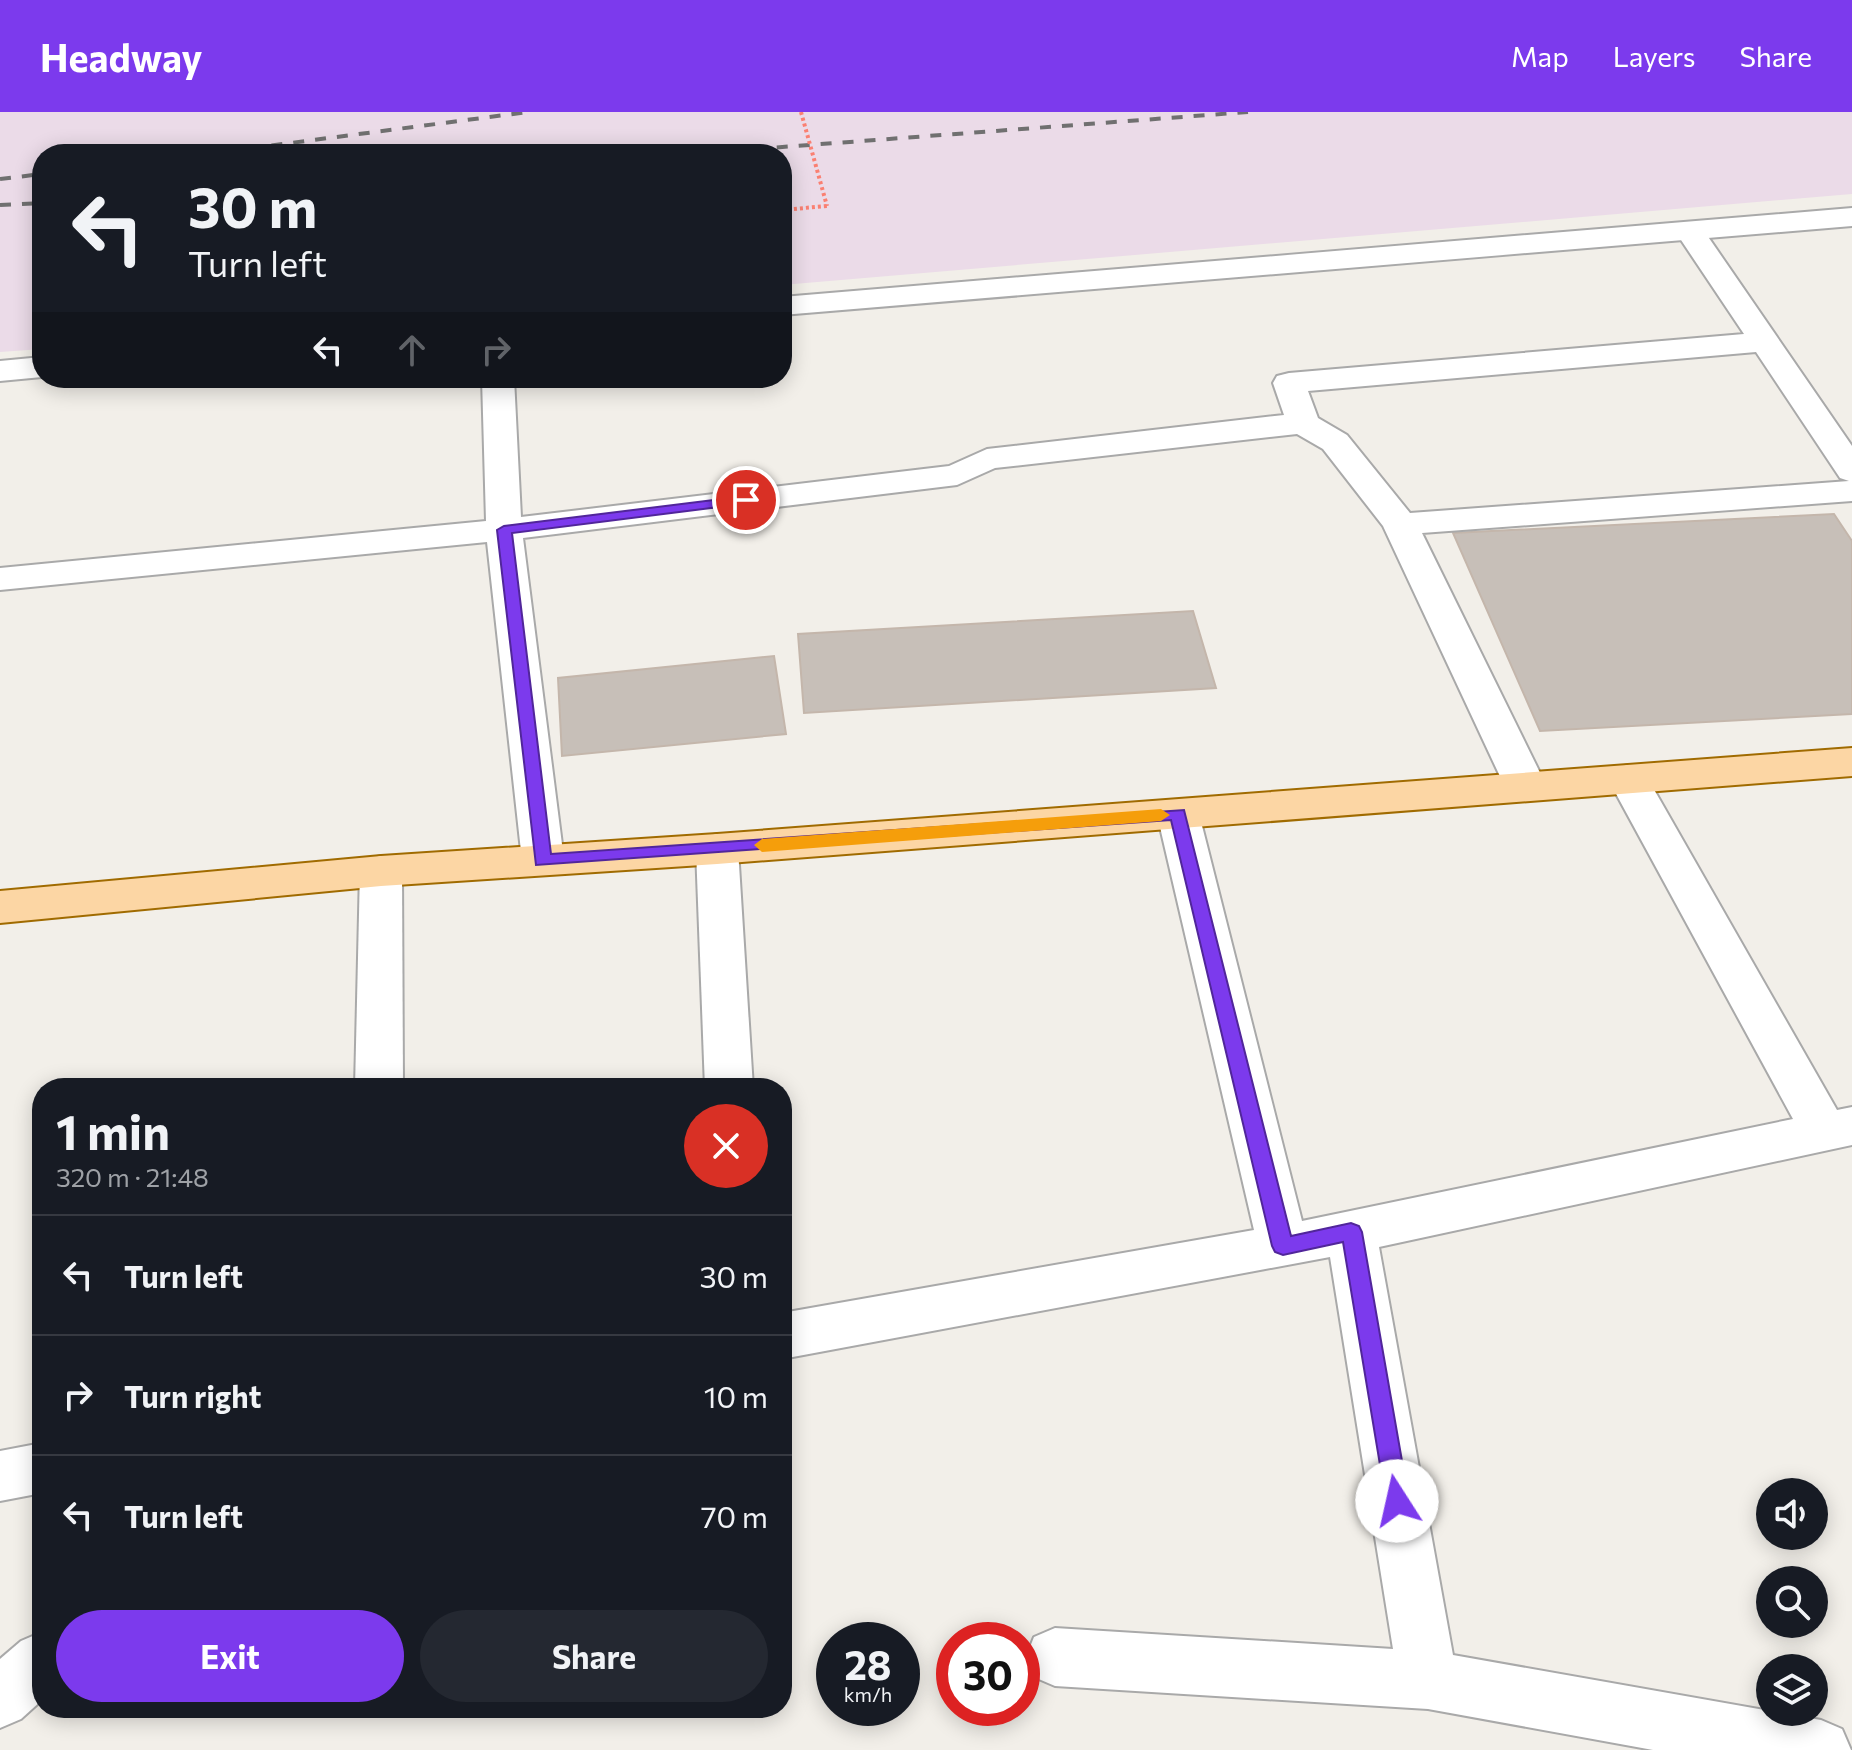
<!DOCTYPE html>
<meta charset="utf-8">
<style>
:root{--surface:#171b24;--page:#242831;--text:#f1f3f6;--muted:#9ea1a6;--line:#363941;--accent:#7c3aed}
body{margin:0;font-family:Commissioner,sans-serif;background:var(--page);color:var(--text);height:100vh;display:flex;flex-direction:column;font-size:30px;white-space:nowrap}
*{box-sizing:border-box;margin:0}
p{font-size:26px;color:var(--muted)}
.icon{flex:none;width:44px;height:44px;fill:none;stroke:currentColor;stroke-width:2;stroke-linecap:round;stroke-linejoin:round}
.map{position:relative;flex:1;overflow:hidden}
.details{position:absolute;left:32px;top:966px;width:760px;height:640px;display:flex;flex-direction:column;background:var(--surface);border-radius:32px;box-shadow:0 4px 20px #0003}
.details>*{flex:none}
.hud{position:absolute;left:32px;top:32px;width:760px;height:244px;border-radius:32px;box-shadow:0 4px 20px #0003;background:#171b24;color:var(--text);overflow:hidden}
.buttons{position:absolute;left:1756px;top:1366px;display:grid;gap:16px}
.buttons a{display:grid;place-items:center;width:72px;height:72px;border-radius:50%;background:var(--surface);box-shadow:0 4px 20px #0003;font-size:40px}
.speed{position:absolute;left:816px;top:1510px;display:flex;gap:16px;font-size:40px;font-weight:700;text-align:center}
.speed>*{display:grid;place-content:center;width:104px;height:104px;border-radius:50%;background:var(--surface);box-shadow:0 4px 20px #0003;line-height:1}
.speed small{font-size:20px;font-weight:400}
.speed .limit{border:12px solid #d22;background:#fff;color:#111}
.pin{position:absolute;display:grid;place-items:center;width:68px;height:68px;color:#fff;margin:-34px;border:4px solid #fff;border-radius:50%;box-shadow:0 2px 8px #0007}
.me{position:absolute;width:88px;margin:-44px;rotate:350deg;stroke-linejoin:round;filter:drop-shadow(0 0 6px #0008)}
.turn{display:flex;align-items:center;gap:28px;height:168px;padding:0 24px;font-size:36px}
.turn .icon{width:104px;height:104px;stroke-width:2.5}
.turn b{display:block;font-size:56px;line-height:68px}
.lanes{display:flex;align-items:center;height:76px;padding:0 24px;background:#0003;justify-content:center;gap:40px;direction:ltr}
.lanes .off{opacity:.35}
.round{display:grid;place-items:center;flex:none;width:84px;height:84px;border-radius:42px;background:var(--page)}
.headline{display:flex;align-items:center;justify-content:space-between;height:136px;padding:0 24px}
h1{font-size:48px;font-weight:700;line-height:60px}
.action{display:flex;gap:16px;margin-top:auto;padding:16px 24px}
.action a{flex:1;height:92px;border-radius:48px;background:var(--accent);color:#fff;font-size:32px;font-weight:700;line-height:92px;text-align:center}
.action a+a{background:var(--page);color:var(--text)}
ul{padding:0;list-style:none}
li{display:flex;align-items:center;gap:24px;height:120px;padding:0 24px;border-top:2px solid var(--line)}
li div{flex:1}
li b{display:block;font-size:30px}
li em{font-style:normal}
header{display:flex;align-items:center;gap:48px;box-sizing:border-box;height:112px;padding:0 40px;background:var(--accent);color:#fff}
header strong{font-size:38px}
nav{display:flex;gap:44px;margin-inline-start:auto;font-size:28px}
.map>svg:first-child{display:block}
.industrial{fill:#ebdbe8}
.building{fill:#c7bfb8;stroke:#c4b6ab;stroke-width:2}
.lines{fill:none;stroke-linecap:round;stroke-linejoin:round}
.minor-casing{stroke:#a9a9a9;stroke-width:4}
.tertiary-casing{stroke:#a9a9a9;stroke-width:4}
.primary-casing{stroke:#a06b00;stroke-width:4}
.path{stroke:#fa8072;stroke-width:4;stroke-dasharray:3 3;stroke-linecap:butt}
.minor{fill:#fff;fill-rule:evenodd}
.tertiary{fill:#fff;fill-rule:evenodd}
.primary{fill:#fcd6a4;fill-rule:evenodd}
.rail{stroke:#707070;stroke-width:4;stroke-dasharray:11 11;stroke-linecap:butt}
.path-bridge{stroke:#fa8072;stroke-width:4;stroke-dasharray:3 3;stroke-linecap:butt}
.route{fill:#7c3aed;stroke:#51269a;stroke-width:2}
.slow{fill:#f59e0b}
</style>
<header>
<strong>Headway</strong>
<nav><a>Map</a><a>Layers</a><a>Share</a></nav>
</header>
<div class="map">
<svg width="1852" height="1638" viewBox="0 0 1852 1638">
<rect width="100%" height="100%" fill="#f2efe9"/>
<polygon class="industrial" points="0,0 1852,0 1852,82 782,173 782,42 42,42 42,237 0,240"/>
<g class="building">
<polygon points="1834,402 1852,429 1852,602 1540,619 1453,421"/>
<polygon points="1193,499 1216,576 804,601 798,522"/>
<polygon points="774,544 786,622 562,644 558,566"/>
</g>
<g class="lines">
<defs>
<g id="minor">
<path d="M1690 110 1700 113 1852 334V389L1422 421 1547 675 1541 685 1526 689 1511 685 1505 675 1383 414 1323 337 1297 322 995 356 957 373 523 426 564 748 558 759 543 763 528 759 522 748 487 430 0 478V456L486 409 482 266H514L521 405 949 354 987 337 1284 303 1273 271 1277 264 1289 261 1744 222 1675 119 1680 113ZM1756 240 1840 366 1849 369 1410 401 1347 323 1318 306 1308 279Z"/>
<polygon points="1628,653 1642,657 1648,667 1837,998 1852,995 1852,1033 1379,1135 1453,1543 1821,1608 1842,1617 1851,1638 1653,1638 1428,1597 1055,1574 1034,1565 1026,1545 1034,1525 1055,1516 1393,1537 1330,1145 782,1247 782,1201 1254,1118 1157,702 1163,692 1178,688 1193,692 1199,702 1302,1109 1793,1007 1608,667 1614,657"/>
<polygon points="717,722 732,726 738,737 753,976 705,976 696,737 702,726"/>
<polygon points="381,744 396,748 402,759 403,976 355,976 360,759 366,748"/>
<polygon points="42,1331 42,1381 0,1389 0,1339"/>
<polygon points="42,1520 42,1588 21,1607 0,1616 0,1547 21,1529"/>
</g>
<g id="tertiary">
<polygon points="1852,96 1852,114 782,203 782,185"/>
<polygon points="42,245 42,265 0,269 0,249"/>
</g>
<polygon id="primary" points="1852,636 1852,664 717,752 381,774 0,811 0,779 381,744 717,722"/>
</defs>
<use href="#minor" class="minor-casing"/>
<use href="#tertiary" class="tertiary-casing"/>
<use href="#primary" class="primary-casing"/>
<polyline class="path" points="782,98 827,94"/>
<use href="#minor" class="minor"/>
<use href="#tertiary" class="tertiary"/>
<use href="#primary" class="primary"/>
<g class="rail">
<polyline points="206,42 528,0"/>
<polyline points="689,42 1248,0"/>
<polyline points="0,67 42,62"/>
<polyline points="0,93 42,91"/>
</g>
<polyline class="path-bridge" points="801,0 827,94"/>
</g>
<polygon class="route" points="746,384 751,385 751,391 512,421 551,742 1184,698 1291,1124 1351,1111 1359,1114 1362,1120 1409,1389 1406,1397 1397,1400 1389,1397 1386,1389 1343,1130 1283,1143 1275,1140 1272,1134 1171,708 536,753 497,418 504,414"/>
<polygon class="slow" points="1161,697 1170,703 1161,709 762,740 754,733 762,727"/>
</svg>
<div class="buttons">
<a><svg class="icon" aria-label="sound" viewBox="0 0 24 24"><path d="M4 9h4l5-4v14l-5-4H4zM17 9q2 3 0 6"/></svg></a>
<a><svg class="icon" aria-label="search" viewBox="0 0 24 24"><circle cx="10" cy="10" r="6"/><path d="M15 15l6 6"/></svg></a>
<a><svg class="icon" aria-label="layers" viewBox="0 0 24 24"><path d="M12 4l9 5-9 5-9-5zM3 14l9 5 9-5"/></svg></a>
</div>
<div class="speed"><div>28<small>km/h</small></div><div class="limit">30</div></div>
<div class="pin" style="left:746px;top:388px;background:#d93025"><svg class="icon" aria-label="arrive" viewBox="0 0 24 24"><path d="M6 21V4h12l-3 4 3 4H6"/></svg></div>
<svg class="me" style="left:1397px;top:1389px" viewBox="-20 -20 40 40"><circle r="19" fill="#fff"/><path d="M0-13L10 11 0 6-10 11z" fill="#7c3aed"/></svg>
<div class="hud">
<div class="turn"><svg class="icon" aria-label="left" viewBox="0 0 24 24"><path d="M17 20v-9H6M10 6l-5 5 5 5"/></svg><div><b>30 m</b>Turn left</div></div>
<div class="lanes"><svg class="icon" aria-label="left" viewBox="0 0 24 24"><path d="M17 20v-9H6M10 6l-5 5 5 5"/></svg><svg class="icon off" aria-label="ahead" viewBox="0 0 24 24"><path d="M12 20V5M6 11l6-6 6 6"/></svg><svg class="icon off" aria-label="right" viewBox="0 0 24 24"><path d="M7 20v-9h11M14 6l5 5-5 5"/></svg></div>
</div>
<section class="details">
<div class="headline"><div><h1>1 min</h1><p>320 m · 21:48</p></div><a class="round" style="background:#d93025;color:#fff"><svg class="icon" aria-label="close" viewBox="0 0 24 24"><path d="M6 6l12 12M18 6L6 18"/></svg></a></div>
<ul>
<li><svg class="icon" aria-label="left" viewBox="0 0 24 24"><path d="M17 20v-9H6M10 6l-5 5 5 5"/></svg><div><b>Turn left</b></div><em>30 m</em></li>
<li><svg class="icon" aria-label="right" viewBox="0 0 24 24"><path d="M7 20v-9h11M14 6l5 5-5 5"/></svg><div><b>Turn right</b></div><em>10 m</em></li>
<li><svg class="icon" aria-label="left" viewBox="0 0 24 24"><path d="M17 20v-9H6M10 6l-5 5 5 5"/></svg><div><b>Turn left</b></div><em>70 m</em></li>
</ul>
<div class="action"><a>Exit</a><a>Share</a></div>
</section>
</div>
